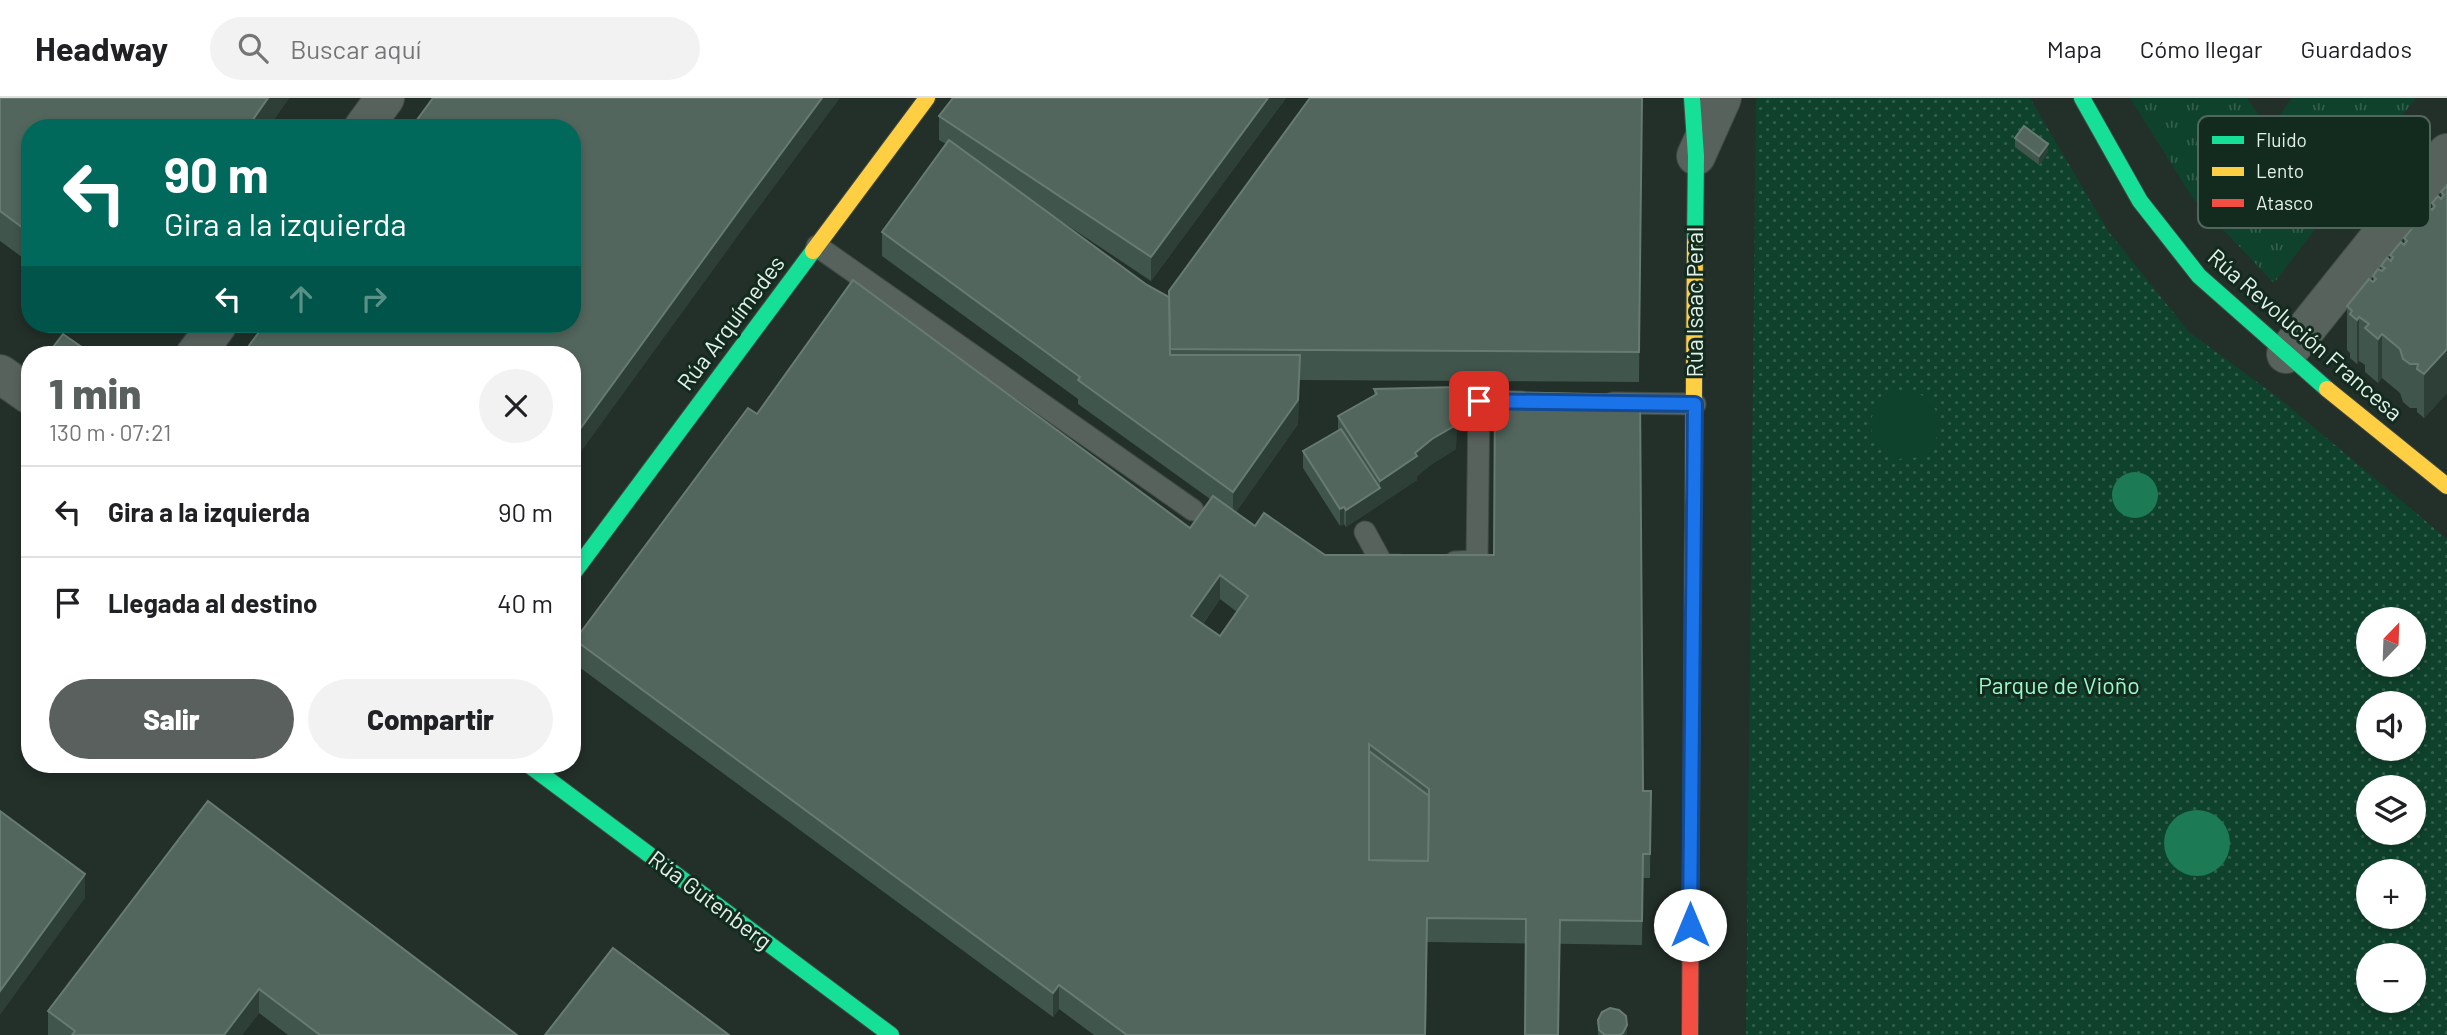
<!DOCTYPE html>
<html lang="es">
<meta charset="utf-8">
<style>
:root{--surface:#fff;--page:#f2f2f2;--text:#202124;--muted:#757577;--line:#e0e0e0;--accent:#5a605e}
body{margin:0;font-family:Barlow,sans-serif;background:var(--page);color:var(--text);height:100vh;display:flex;flex-direction:column;font-size:26px;white-space:nowrap}
*{box-sizing:border-box;margin:0}
p{font-size:23px;color:var(--muted)}
.icon{flex:none;width:38px;height:38px;fill:none;stroke:currentColor;stroke-width:2;stroke-linecap:round;stroke-linejoin:round}
.map{position:relative;flex:1;overflow:hidden}
.side{position:absolute;left:21px;top:248px;width:560px;height:427px;display:flex;flex-direction:column;background:var(--surface);border-radius:28px;box-shadow:0 4px 10px #0003}
.side>*{flex:none}
.hud{position:absolute;left:21px;top:21px;width:560px;height:214px;border-radius:28px;box-shadow:0 4px 10px #0003;background:#00695c;color:#fff;overflow:hidden}
.needle{width:46px;rotate:23deg}
.tools{position:absolute;left:2356px;top:509px;display:grid;gap:14px}
.tools a{display:grid;place-items:center;width:70px;height:70px;border-radius:50%;background:var(--surface);box-shadow:0 4px 10px #0003;font-size:35px}
.pin{position:absolute;display:grid;place-items:center;width:60px;height:60px;color:#fff;margin:-30px;border-radius:14px;box-shadow:0 4px 10px #0006}
.me{position:absolute;width:77px;margin:-38px;rotate:0deg;stroke-linejoin:round;filter:drop-shadow(0 0 5px #0008)}
.turn{display:flex;align-items:center;gap:24px;height:147px;padding:0 28px;font-size:32px}
.turn .icon{width:91px;height:91px;stroke-width:2.5}
.turn b{display:block;font-size:49px;line-height:60px}
.lanes{display:flex;align-items:center;height:66px;padding:0 28px;background:#0003;justify-content:center;gap:35px;direction:ltr}
.lanes .off{opacity:.35}
.round{display:grid;place-items:center;flex:none;width:74px;height:74px;border-radius:37px;background:var(--page)}
.overview{display:flex;align-items:center;justify-content:space-between;height:119px;padding:0 28px}
h1{font-size:42px;font-weight:800;line-height:52px;color:var(--accent)}
.primary-button{display:flex;gap:14px;margin-top:auto;padding:14px 28px}
.primary-button a{flex:1;height:80px;border-radius:42px;background:var(--accent);color:#fff;font-size:28px;font-weight:800;line-height:80px;text-align:center}
.primary-button a+a{background:var(--page);color:var(--text)}
ul{padding:0;list-style:none}
li{display:flex;align-items:center;gap:21px;height:91px;padding:0 28px;border-top:2px solid var(--line)}
li div{flex:1}
li b{display:block;font-size:26px}
li em{font-style:normal}
header{display:flex;align-items:center;gap:42px;box-sizing:border-box;height:98px;padding:0 35px;background:var(--surface);border-bottom:2px solid var(--line)}
header strong{font-size:33px}
nav{display:flex;gap:38px;margin-inline-start:auto;font-size:24px}
.search{width:490px;height:63px;background:var(--page);display:flex;align-items:center;gap:18px;box-sizing:border-box;padding:0 24px;border-radius:38px;color:var(--muted);font-size:26px}
.map>svg:first-child{display:block}
.grass{fill:url(#grass-tufts)}
.park{fill:url(#park-dots);fill-rule:evenodd}
.pitch{fill:#0f422c}
.water{fill:#1c7b54}
.lines{fill:none;stroke-linecap:round;stroke-linejoin:round}
.lane-casing{stroke:#404b45;stroke-width:23}
.street-casing{stroke:#404b45;stroke-width:40}
.fast-casing{stroke:#404b45;stroke-width:18}
.slow-casing{stroke:#404b45;stroke-width:18}
.jam-casing{stroke:#404b45;stroke-width:18}
.lane{stroke:#58625d;stroke-width:21}
.street{stroke:#58625d;stroke-width:38}
.fast{stroke:#16e098;stroke-width:16}
.slow{stroke:#ffcf43;stroke-width:16}
.jam{stroke:#f24e42;stroke-width:16}
.wall{fill:#40554c;fill-rule:evenodd}
.shaded-wall{fill:#2d3f37}
.building{fill:#52665d;stroke:#687b73;stroke-width:2;fill-rule:evenodd}
.route-casing{stroke:#114b97;stroke-width:18}
.route{stroke:#1a73e8;stroke-width:12}
.labels{text-anchor:middle;stroke-width:6;stroke-linejoin:round;paint-order:stroke}
.street-label{font-size:23px;fill:#e3f1e9;stroke:#132b1f}
.park-label{font-size:23px;fill:#9bfac8;stroke:#132b1f}
.key{fill:#132b1f;stroke:#51665c;stroke-width:2}
.key-label{font-size:19px;fill:#e3f1e9}
</style>
<header>
<strong>Headway</strong>
<div class="search"><svg class="icon" aria-label="search" viewBox="0 0 24 24"><circle cx="10" cy="10" r="6"/><path d="M15 15l6 6"/></svg>Buscar aquí</div>
<nav><a>Mapa</a><a>Cómo llegar</a><a>Guardados</a></nav>
</header>
<div class="map">
<svg width="2447" height="937" viewBox="0 0 2447 937">
<defs>
<pattern id="grass-tufts" width="24" height="20" patternUnits="userSpaceOnUse" patternTransform="scale(1.75)"><rect width="24" height="20" fill="#0f422c"/><path d="M3 7l-1-3M5 7V3M7 7l1-3M15 17l-1-3M17 17v-4M19 17l1-3" fill="none" stroke="#325e4b"/></pattern>
<pattern id="park-dots" width="8" height="8" patternUnits="userSpaceOnUse" patternTransform="scale(1.75)"><rect width="8" height="8" fill="#0f422c"/><path d="M2 2h.1M6 6h.1" fill="none" stroke="#325e4b" stroke-width="1.8" stroke-linecap="round"/></pattern>
</defs>
<rect width="100%" height="100%" fill="#232f29"/>
<polygon class="grass" points="2130,0 2247,0 2269,32 2292,0 2416,0 2274,185 2192,99"/>
<path class="park" d="M1756 0H2030L2108 133 2189 234 2280 301 2447 441V937H1746ZM2368 522H2413V567H2368ZM2368 606H2413V651H2368ZM2368 690H2413V735H2368ZM2368 774H2413V819H2368ZM2368 858H2413V903H2368Z"/>
<circle class="pitch" cx="1905" cy="327" r="34"/>
<g class="water">
<circle cx="2135" cy="397" r="23"/>
<circle cx="2197" cy="745" r="33"/>
</g>
<g class="lines">
<defs>
<g id="lane">
<polyline points="817,148 1193,412"/>
<polyline points="1613,305 1695,306"/>
<polyline points="1365,434 1383,467 1399,467"/>
<polyline points="1455,464 1477,463 1479,303 1521,304"/>
</g>
<g id="street">
<polyline points="363,30 385,0"/>
<polyline points="1696,58 1722,0"/>
<polyline points="2286,256 2447,55"/>
<polyline points="195,257 218,226"/>
<polyline points="0,276 30,297"/>
</g>
<g id="fast">
<polyline points="1692,0 1696,58 1695,144"/>
<polyline points="2082,0 2140,103 2199,178 2327,291"/>
<polyline points="572,477 813,153"/>
<polyline points="529,667 891,937"/>
</g>
<g id="slow">
<polyline points="813,153 927,0"/>
<polyline points="2327,291 2447,388"/>
<polyline points="1692,571 1695,144"/>
</g>
<polyline id="jam" points="1690,937 1692,571"/>
</defs>
<use href="#lane" class="lane-casing"/>
<use href="#street" class="street-casing"/>
<use href="#fast" class="fast-casing"/>
<use href="#slow" class="slow-casing"/>
<use href="#jam" class="jam-casing"/>
<use href="#lane" class="lane"/>
<use href="#street" class="street"/>
<use href="#fast" class="fast"/>
<use href="#slow" class="slow"/>
<use href="#jam" class="jam"/>
</g>
<g class="wall">
<polygon points="0,0 289,0 268,30 30,30 30,165 0,143"/>
<path d="M1286 0 1151 183 1046 113 1147 187 1169 199 1642 0 1639 284 1299 282 1298 326 1236 414 1643 693H1651L1650 780H1643L1642 847 1427 844 1426 937H1094L1059 911 1053 919 575 566V542L757 316 1190 430 1210 401 1078 306V301L882 158V134L946 46 939 42V18ZM1220 501 1237 514 1220 538 1203 526Z"/>
<polygon points="2015,40 2048,54 2039,67 2015,49"/>
<polygon points="2447,87 2447,295 2424,320 2417,314 2417,310 2410,310 2403,304 2400,295 2382,280 2378,285 2365,274 2365,267 2359,263 2357,266 2350,260 2350,255 2347,252 2347,208 2373,184 2373,178 2381,173 2381,168 2390,163 2390,157 2404,146 2404,140 2418,128 2418,122 2432,112 2432,105 2441,101 2441,94"/>
<polygon points="1374,291 1457,314 1456,351 1432,366 1417,378 1417,382 1346,429 1344,426 1340,428 1303,370 1303,353 1338,332 1338,318 1374,297"/>
<polygon points="208,703 517,937 288,937 259,915 242,937 48,937 48,913"/>
<polygon points="1598,922 1627,936 1627,937 1598,937"/>
</g>
<g class="shaded-wall">
<polygon points="268,0 289,0 268,30 247,30"/>
<polygon points="822,0 840,0 748,124 572,366 572,342 748,100"/>
<polygon points="1268,0 1286,0 1151,183 1151,159"/>
<polygon points="2048,46 2048,54 2039,67 2039,58"/>
<polygon points="2359,219 2359,263 2357,266 2357,222"/>
<polygon points="2382,236 2382,280 2378,285 2378,241"/>
<polygon points="83,250 83,257 77,257"/>
<polygon points="2447,251 2447,295 2424,320 2424,276"/>
<polygon points="1300,257 1298,326 1233,418 1233,394"/>
<polygon points="1457,289 1456,351 1432,366 1417,378 1417,382 1380,407 1380,383"/>
<polygon points="1380,390 1380,407 1346,429 1346,412"/>
<polygon points="1344,409 1344,426 1340,428 1340,411"/>
<polygon points="1220,477 1220,501 1191,542 1191,518"/>
<polygon points="85,776 85,800 0,917 0,893"/>
<polygon points="1059,887 1059,911 1053,919 1053,895"/>
<polygon points="259,891 259,915 242,937 224,937"/>
<polygon points="1627,927 1627,937 1620,937"/>
</g>
<g class="building">
<polygon points="0,0 268,0 247,30 30,30 30,135 0,113"/>
<polygon points="433,0 822,0 748,100 572,342 572,257 242,257 265,226 572,226 572,30 411,30"/>
<polygon points="953,0 1268,0 1151,159 939,18"/>
<polygon points="1310,0 1642,0 1639,254 1170,251 1169,193"/>
<polygon points="2024,28 2048,46 2039,58 2015,40"/>
<polygon points="949,42 1147,187 1169,199 1170,257 1300,257 1298,302 1233,394 1078,282 1080,279 882,134"/>
<polygon points="2447,87 2447,251 2424,276 2417,271 2418,266 2410,266 2403,261 2400,251 2382,236 2378,241 2365,230 2369,226 2359,219 2357,222 2350,216 2352,213 2347,208 2369,181 2373,184 2376,181 2373,178 2378,171 2382,173 2385,170 2381,168 2387,160 2391,163 2393,159 2390,157 2401,144 2404,147 2407,143 2404,140 2416,126 2419,128 2421,125 2418,122 2429,109 2432,112 2435,108 2432,105 2438,98 2441,101 2444,97 2441,94"/>
<path d="M853 182 1190 430 1213 398 1255 428 1264 415 1325 457H1494L1495 294 1640 297 1643 693H1651L1650 756H1643L1642 823 1560 822 1558 937H1525L1526 821 1427 820 1425 937H1127L1059 887 1053 895 575 542 748 310 757 316ZM1220 477 1248 498 1220 538 1191 518ZM1369 646 1429 691 1428 763 1369 762Z"/>
<polygon points="63,236 83,250 77,257 47,257"/>
<polygon points="1457,289 1456,327 1432,341 1415,355 1417,358 1380,383 1338,318 1377,296 1374,291"/>
<polygon points="1341,331 1380,390 1346,412 1344,409 1340,411 1303,353"/>
<polygon points="1369,653 1429,698 1428,763 1369,762"/>
<polygon points="208,703 517,937 320,937 259,891 224,937 72,937 75,933 48,913"/>
<polygon points="0,713 85,776 0,893"/>
<polygon points="613,850 729,937 545,937"/>
<polygon points="1610,910 1619,912 1626,918 1627,927 1623,935 1620,937 1605,937 1599,932 1598,922 1602,914"/>
</g>
<g class="lines">
<defs>
<polyline id="route" points="1479,303 1695,306 1690,827"/>
</defs>
<use href="#route" class="route-casing"/>
<use href="#route" class="route"/>
</g>
<g class="labels">
<g class="street-label">
<text transform="translate(1695 204) rotate(-90)" y="8">Rúa Isaac Peral</text>
<text transform="translate(731 225) rotate(-53)" y="8">Rúa Arquímedes</text>
<text transform="translate(2305 237) rotate(41)" y="8">Rúa Revolución Francesa</text>
<text transform="translate(710 802) rotate(37)" y="8">Rúa Gutenberg</text>
</g>
<g class="park-label">
<text x="2059" y="596">Parque de Vioño</text>
</g>
</g>
<rect x="2198" y="18" width="232" height="112" rx="10" class="key"/>
<rect x="2212" y="38" width="32" height="8" fill="#16e098"/>
<rect x="2212" y="69" width="32" height="9" fill="#ffcf43"/>
<rect x="2212" y="101" width="32" height="8" fill="#f24e42"/>
<g class="key-label">
<text x="2256" y="49">Fluido</text>
<text x="2256" y="80">Lento</text>
<text x="2256" y="112">Atasco</text>
</g>
</svg>
<div class="tools">
<a><svg class="needle" viewBox="-14 -14 28 28"><path d="M0-13l5 13h-10z" fill="#e53935"/><path d="M0 13l5-13h-10z" fill="#757577"/></svg></a>
<a><svg class="icon" aria-label="sound" viewBox="0 0 24 24"><path d="M4 9h4l5-4v14l-5-4H4zM17 9q2 3 0 6"/></svg></a>
<a><svg class="icon" aria-label="layers" viewBox="0 0 24 24"><path d="M12 4l9 5-9 5-9-5zM3 14l9 5 9-5"/></svg></a>
<a>+</a>
<a>−</a>
</div>
<div class="pin" style="left:1479px;top:303px;background:#d93025"><svg class="icon" aria-label="arrive" viewBox="0 0 24 24"><path d="M6 21V4h12l-3 4 3 4H6"/></svg></div>
<svg class="me" style="left:1690px;top:827px" viewBox="-20 -20 40 40"><circle r="19" fill="#fff"/><path d="M0-13L10 11 0 6-10 11z" fill="#1a73e8"/></svg>
<div class="hud">
<div class="turn"><svg class="icon" aria-label="left" viewBox="0 0 24 24"><path d="M17 20v-9H6M10 6l-5 5 5 5"/></svg><div><b>90 m</b>Gira a la izquierda</div></div>
<div class="lanes"><svg class="icon" aria-label="left" viewBox="0 0 24 24"><path d="M17 20v-9H6M10 6l-5 5 5 5"/></svg><svg class="icon off" aria-label="ahead" viewBox="0 0 24 24"><path d="M12 20V5M6 11l6-6 6 6"/></svg><svg class="icon off" aria-label="right" viewBox="0 0 24 24"><path d="M7 20v-9h11M14 6l5 5-5 5"/></svg></div>
</div>
<section class="side">
<div class="overview"><div><h1>1 min</h1><p>130 m · 07:21</p></div><a class="round"><svg class="icon" aria-label="close" viewBox="0 0 24 24"><path d="M6 6l12 12M18 6L6 18"/></svg></a></div>
<ul>
<li><svg class="icon" aria-label="left" viewBox="0 0 24 24"><path d="M17 20v-9H6M10 6l-5 5 5 5"/></svg><div><b>Gira a la izquierda</b></div><em>90 m</em></li>
<li><svg class="icon" aria-label="arrive" viewBox="0 0 24 24"><path d="M6 21V4h12l-3 4 3 4H6"/></svg><div><b>Llegada al destino</b></div><em>40 m</em></li>
</ul>
<div class="primary-button"><a>Salir</a><a>Compartir</a></div>
</section>
</div>
